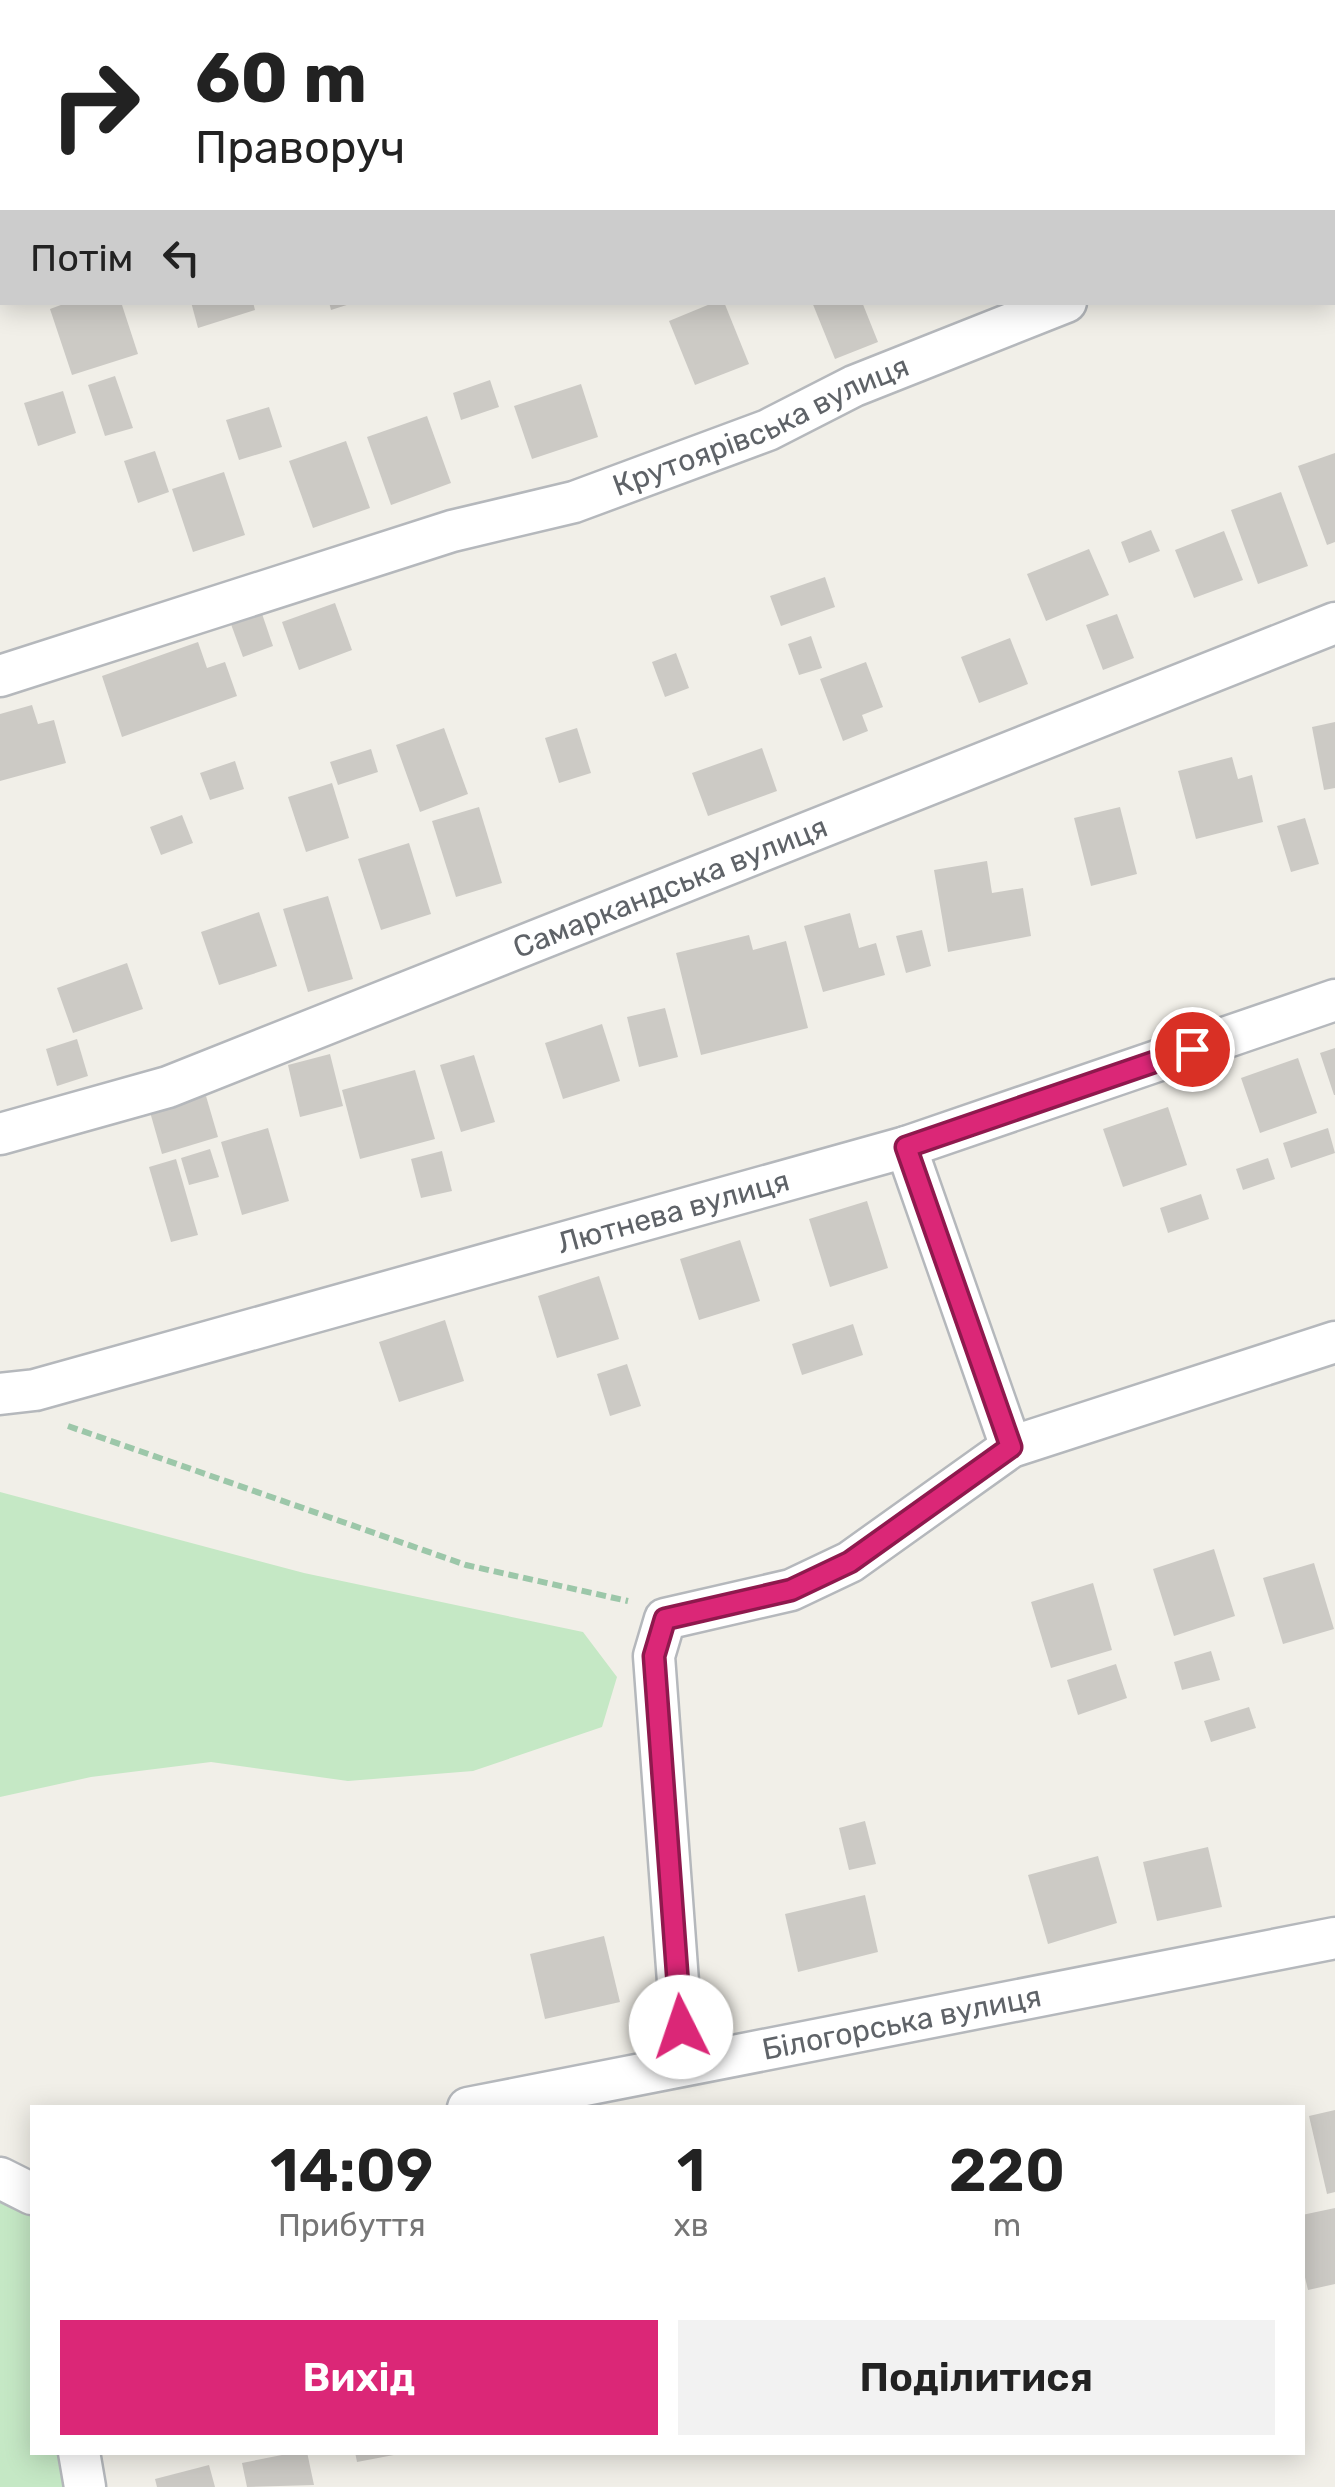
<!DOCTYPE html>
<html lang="uk">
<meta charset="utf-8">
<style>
:root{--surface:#fff;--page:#f2f2f2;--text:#222;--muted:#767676;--accent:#db2777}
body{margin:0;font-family:Rubik,sans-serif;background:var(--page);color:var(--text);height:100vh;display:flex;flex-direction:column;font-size:38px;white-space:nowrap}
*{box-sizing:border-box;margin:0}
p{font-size:32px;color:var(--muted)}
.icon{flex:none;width:55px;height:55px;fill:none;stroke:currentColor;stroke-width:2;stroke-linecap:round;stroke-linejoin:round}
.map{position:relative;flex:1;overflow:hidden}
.details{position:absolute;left:30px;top:2105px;width:1275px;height:350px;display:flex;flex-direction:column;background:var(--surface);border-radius:0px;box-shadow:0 5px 25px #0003}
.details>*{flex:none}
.top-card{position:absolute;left:0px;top:0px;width:1335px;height:305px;box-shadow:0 5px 25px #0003;background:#fff;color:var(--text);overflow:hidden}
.pin{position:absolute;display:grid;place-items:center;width:85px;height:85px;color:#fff;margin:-42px;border:5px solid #fff;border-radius:50%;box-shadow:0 2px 10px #0007}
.me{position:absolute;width:110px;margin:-55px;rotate:356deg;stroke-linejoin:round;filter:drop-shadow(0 0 8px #0008)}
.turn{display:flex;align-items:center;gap:35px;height:210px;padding:0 30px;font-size:45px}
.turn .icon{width:130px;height:130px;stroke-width:2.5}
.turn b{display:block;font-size:70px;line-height:85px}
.then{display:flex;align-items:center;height:95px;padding:0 30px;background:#0003;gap:20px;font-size:38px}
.eta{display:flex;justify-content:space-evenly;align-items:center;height:170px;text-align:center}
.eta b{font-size:60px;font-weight:600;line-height:70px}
.primary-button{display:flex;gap:20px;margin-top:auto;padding:20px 30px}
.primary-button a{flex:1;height:115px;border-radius:0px;background:var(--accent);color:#fff;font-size:40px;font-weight:600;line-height:115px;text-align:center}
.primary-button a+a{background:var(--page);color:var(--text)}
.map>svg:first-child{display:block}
.green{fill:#c5e8c5}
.building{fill:#cccac5}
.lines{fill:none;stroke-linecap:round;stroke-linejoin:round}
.minor-casing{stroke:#b5b8bc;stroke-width:45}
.path{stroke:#9cc7a9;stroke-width:6;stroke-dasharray:10 5;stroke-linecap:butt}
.minor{stroke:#fff;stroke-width:40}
.route-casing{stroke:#8e194d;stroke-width:25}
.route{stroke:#db2777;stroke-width:18}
.labels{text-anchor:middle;stroke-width:9;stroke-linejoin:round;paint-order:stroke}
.street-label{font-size:30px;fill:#5f6368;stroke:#fff}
</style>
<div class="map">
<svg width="1335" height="2487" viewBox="0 0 1335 2487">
<rect width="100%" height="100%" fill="#f1efe8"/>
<g class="green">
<polygon points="0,1492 304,1573 583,1632 617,1677 602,1727 473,1771 348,1781 211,1762 91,1777 0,1797"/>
<polygon points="0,2178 32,2194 32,2452 79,2453 85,2487 0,2487"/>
</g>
<g class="building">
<polygon points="69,302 121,302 138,354 72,375 50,309"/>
<polygon points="191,302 253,302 255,310 198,328"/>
<polygon points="329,302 353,302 353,303 331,310"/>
<polygon points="715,302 724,302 749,364 695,385 669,321"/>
<polygon points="812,302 862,302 878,342 835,359"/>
<polygon points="115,376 133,428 105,436 88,385"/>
<polygon points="490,380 499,407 461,420 453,393"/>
<polygon points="581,384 598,437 532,459 514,406"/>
<polygon points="63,391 76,433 38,446 24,403"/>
<polygon points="269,407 282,447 239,460 226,420"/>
<polygon points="427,416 451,483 391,505 367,437"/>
<polygon points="346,441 370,508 313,528 289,461"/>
<polygon points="155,451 169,492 138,503 124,461"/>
<polygon points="1335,453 1335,542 1327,545 1298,466"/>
<polygon points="224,472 245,535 193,552 172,489"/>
<polygon points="1281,492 1308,566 1258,584 1231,510"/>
<polygon points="1151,530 1160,551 1129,563 1121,542"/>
<polygon points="1224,531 1243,580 1194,598 1175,550"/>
<polygon points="1089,549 1109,595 1046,621 1027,574"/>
<polygon points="825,577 835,607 781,626 770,596"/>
<polygon points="335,603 352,650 299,670 282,622"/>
<polygon points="259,605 273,646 243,657 228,616"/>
<polygon points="1117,614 1134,658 1103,670 1086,625"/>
<polygon points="811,636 822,668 799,675 788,644"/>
<polygon points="1010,638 1028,684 979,703 961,657"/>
<polygon points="198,642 207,668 225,662 237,696 122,737 102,676"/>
<polygon points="676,653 689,688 665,697 652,662"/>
<polygon points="866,662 883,707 862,715 868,731 843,741 820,679"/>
<polygon points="32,705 38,724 54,720 66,763 0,781 0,714"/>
<polygon points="1335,722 1335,788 1324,790 1312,727"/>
<polygon points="444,728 468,794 420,812 396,745"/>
<polygon points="577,728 591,773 559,783 545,738"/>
<polygon points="762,748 777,791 708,816 692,773"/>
<polygon points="371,749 378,772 338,785 330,762"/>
<polygon points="1232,757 1238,779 1252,775 1263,822 1196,839 1178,771"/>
<polygon points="235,761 244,789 210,800 200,773"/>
<polygon points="332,783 349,838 306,852 288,797"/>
<polygon points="479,807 502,883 456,897 432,821"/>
<polygon points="1120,807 1137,874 1091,886 1074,818"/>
<polygon points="182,815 193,843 161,855 150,827"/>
<polygon points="1305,818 1319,864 1291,872 1277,826"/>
<polygon points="409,843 431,914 381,930 358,859"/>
<polygon points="987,861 992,893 1023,888 1031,936 948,952 934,870"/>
<polygon points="328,896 353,979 308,992 283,909"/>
<polygon points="259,912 277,966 219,985 201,932"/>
<polygon points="850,913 859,948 876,943 885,975 823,992 804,926"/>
<polygon points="922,930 931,966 906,973 896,936"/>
<polygon points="749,935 753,950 786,941 808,1028 701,1055 676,953"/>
<polygon points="127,963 143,1009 73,1033 57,988"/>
<polygon points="665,1008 678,1057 639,1067 627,1017"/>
<polygon points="602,1024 620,1081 563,1099 545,1043"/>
<polygon points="77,1039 88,1076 57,1086 46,1049"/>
<polygon points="1335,1048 1335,1095 1334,1095 1320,1053"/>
<polygon points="330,1054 343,1106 300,1117 288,1065"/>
<polygon points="474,1055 495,1122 461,1132 440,1065"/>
<polygon points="1298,1058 1317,1113 1260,1133 1241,1078"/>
<polygon points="415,1070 435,1139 360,1159 342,1090"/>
<polygon points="206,1096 218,1137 162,1154 150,1112"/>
<polygon points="1168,1107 1187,1165 1123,1187 1103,1129"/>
<polygon points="268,1128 289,1201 242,1215 221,1142"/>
<polygon points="1328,1128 1335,1153 1291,1168 1283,1143"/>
<polygon points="210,1149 219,1177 189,1185 181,1158"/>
<polygon points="442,1151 452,1191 421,1198 411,1159"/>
<polygon points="1268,1158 1275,1179 1243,1190 1236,1169"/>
<polygon points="176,1159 198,1235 171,1242 149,1167"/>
<polygon points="1201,1194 1209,1219 1168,1233 1160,1208"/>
<polygon points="867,1201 888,1268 830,1287 809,1219"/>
<polygon points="740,1240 760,1301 699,1320 680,1259"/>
<polygon points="599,1276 619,1339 557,1358 538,1296"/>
<polygon points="445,1320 464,1381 399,1402 379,1342"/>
<polygon points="853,1324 863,1355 802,1375 792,1344"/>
<polygon points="627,1364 641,1406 610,1416 597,1374"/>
<polygon points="1214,1549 1235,1616 1174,1636 1153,1569"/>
<polygon points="1314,1563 1334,1629 1283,1644 1263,1578"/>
<polygon points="1093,1583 1112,1650 1051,1668 1031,1602"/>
<polygon points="1211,1651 1220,1680 1182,1690 1174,1662"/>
<polygon points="1116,1664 1127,1698 1078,1715 1067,1680"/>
<polygon points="1249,1707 1256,1728 1211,1742 1204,1721"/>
<polygon points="865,1821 876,1864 849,1870 839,1828"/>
<polygon points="1208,1847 1222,1907 1157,1921 1143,1862"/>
<polygon points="1098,1856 1117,1923 1048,1944 1028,1875"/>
<polygon points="865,1895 878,1952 798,1972 785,1914"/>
<polygon points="604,1936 620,2002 545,2019 530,1954"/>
<polygon points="1335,2110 1335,2192 1327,2194 1309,2116"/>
<polygon points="1335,2208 1335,2284 1308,2290 1302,2265 1302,2215"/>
<polygon points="297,2452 307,2452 314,2485 247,2487 242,2463"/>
<polygon points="355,2452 399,2452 399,2454 357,2462"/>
<polygon points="209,2465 215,2487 157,2487 155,2479"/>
</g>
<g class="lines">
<defs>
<g id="minor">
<polyline points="744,2 751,0"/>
<polyline points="1332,190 1335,189"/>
<polyline points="0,255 2,254"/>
<path id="s1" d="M0 676 452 531 574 502 768 430 854 386 1066 302"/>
<path id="s2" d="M0 1134 168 1087 1335 623"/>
<polyline points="906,1147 1011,1447"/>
<path id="s3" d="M0 1394 35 1390 906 1147 1335 1000"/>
<polyline points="684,2063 654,1656 665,1619 791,1590 850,1562 1011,1447 1335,1342"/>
<path id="s4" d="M468 2108 1335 1938"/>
<polyline points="0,2178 32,2194"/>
<polyline points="79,2452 85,2487"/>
</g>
</defs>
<use href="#minor" class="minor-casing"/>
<polyline class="path" points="68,1426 466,1565 628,1601"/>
<use href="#minor" class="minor"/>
</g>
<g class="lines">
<defs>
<polyline id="route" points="681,2027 654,1656 665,1619 791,1590 850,1562 1011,1447 906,1147 1192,1049"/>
</defs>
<use href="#route" class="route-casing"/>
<use href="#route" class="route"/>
</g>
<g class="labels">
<g class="street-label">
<text dy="10" stroke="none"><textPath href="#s1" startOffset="802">Крутоярівська вулиця</textPath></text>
<text dy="10" stroke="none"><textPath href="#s2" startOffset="715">Самаркандська вулиця</textPath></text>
<text dy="10" stroke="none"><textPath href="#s3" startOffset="698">Лютнева вулиця</textPath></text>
<text dy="10" stroke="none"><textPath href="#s4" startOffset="442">Білогорська вулиця</textPath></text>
</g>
</g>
</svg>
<div class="pin" style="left:1192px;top:1049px;background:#d93025"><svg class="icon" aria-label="arrive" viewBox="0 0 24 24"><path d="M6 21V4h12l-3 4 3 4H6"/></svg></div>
<svg class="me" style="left:681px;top:2027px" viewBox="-20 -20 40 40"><circle r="19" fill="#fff"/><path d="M0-13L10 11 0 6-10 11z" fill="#db2777"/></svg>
<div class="top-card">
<div class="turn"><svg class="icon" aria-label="right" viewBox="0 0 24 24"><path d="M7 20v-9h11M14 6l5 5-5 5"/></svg><div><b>60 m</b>Праворуч</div></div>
<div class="then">Потім<svg class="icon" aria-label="left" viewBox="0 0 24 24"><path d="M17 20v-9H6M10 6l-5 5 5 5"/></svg></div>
</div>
<section class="details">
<div class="eta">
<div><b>14:09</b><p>Прибуття</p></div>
<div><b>1</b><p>хв</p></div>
<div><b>220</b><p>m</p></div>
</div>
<div class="primary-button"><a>Вихід</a><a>Поділитися</a></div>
</section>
</div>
